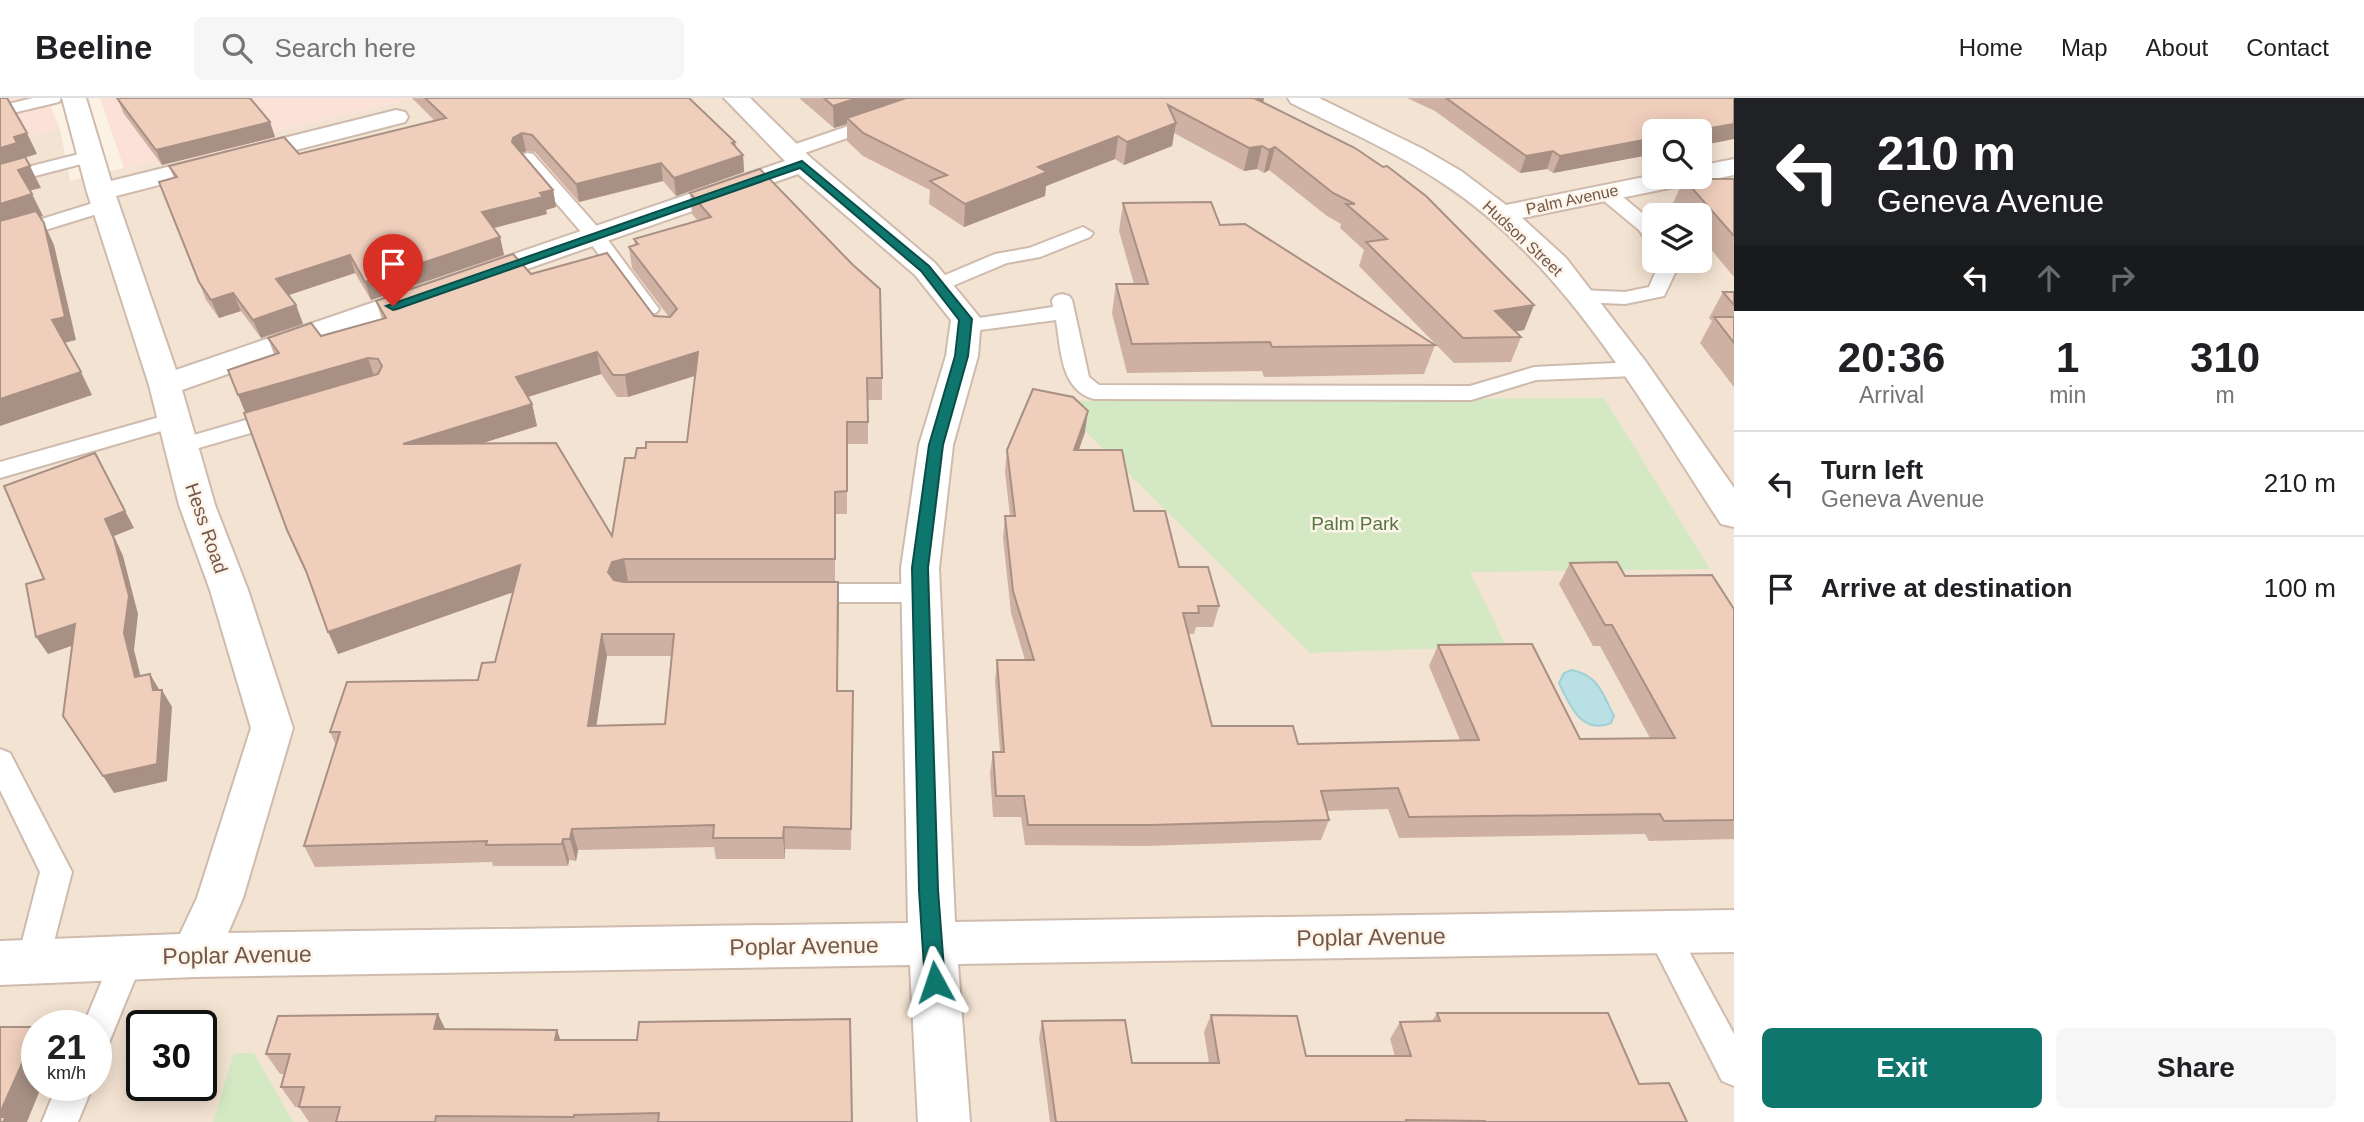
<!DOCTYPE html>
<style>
:root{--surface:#fff;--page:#f6f6f6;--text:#202124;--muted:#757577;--line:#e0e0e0;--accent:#0f766e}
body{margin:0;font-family:Arial,sans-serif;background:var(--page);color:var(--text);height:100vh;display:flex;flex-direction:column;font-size:26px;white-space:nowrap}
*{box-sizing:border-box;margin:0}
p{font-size:23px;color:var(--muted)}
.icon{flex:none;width:38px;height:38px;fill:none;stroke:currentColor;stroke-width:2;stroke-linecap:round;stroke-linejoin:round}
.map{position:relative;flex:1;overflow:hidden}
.sheet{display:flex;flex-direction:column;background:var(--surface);width:630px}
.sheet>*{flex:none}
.guide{background:#202124;color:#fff;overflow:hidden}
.controls{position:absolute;left:1642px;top:21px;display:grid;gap:14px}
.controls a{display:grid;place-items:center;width:70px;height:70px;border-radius:10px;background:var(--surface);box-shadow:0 4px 18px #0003;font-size:35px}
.speed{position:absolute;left:21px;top:912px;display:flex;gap:14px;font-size:35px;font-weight:700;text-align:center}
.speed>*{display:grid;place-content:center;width:91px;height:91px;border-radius:50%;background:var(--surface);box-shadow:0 4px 18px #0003;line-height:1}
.speed small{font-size:18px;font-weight:400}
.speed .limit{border:4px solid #111;border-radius:10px;background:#fff;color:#111}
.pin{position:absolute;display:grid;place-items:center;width:60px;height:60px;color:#fff;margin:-72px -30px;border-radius:50% 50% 50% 0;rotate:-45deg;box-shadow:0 0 7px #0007}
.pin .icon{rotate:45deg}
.me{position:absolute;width:77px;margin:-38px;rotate:355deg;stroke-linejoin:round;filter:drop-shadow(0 0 5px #0008)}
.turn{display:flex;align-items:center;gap:24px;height:147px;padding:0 28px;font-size:32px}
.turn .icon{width:91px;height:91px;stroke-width:2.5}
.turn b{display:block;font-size:49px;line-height:60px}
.lanes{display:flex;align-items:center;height:66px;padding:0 28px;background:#0003;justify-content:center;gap:35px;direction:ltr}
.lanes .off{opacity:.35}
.eta{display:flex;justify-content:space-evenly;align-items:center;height:119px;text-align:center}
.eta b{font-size:42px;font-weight:600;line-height:49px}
.cta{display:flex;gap:14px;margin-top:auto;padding:14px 28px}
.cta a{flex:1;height:80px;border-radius:10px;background:var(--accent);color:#fff;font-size:28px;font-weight:600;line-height:80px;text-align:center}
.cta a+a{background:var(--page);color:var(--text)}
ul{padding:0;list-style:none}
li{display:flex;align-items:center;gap:21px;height:105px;padding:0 28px;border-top:2px solid var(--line)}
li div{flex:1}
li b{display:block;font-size:26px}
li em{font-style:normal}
header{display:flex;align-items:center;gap:42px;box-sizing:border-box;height:98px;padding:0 35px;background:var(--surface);border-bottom:2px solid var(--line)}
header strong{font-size:33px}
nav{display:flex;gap:38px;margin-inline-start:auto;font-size:24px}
.search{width:490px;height:63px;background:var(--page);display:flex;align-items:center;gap:18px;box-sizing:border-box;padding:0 24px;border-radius:10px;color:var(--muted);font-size:26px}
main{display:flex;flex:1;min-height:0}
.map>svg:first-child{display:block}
.residential{fill:#f3e3d2;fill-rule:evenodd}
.commercial{fill:#fce1d8}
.green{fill:#d4e8c3}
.water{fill:#b9e0e4;stroke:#9fd0d6;stroke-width:2}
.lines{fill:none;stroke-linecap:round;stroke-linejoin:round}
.service-casing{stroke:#cfbbae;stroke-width:4}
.minor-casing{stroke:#cfbbae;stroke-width:4}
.service{fill:#fff;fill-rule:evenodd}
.minor{fill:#fff;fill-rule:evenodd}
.wall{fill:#ceb1a2;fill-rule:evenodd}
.shaded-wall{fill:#a89084}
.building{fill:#f0cebc;stroke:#a89084;stroke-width:2;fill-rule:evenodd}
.route{fill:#0f766e;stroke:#0a4d48;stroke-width:2}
.labels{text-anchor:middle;stroke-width:5;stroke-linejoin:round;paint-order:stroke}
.far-street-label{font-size:16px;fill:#73574a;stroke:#fef5ea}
.park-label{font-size:19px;fill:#557842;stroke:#fef5ea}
.street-label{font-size:19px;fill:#73574a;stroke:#fef5ea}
.near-street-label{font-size:23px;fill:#73574a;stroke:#fef5ea}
</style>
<header>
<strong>Beeline</strong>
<div class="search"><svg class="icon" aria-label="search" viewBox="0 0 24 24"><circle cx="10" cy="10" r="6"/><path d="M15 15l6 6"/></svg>Search here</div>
<nav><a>Home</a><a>Map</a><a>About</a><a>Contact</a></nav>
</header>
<main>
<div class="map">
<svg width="1734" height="1024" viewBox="0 0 1734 1024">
<rect width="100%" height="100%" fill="#fbf1e4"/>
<path class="residential" d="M413 0H1734V1024H0V46L60 31 70 83ZM1654 33H1699V79H1654ZM1654 117H1699V163H1654ZM37 928H96V987H37ZM142 928H201V987H142Z"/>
<g class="commercial">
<polygon points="0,0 47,0 60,31 0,46"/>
<polygon points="100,0 413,0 124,70"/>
</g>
<g class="green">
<polygon points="1604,300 1710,471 1470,474 1506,548 1310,555 1055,303"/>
<polygon points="234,955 254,955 293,1024 213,1024"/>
</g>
<path class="water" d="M1572 572C1599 578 1602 595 1614 618L1611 625C1581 637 1570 607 1559 585L1564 575Z"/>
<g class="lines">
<defs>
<g id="service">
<polygon points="33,0 61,0 59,4 0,18 0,8"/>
<polygon points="881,17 890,22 887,26 796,58 784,58 781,54 784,50"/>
<polygon points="91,53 100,58 97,62 0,87 0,76"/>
<polygon points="527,55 533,56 602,134 659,211 656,215 642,215 588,142 521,64 518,60"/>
<polygon points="1605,88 1612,90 1653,124 1654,145 1647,143 1639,132 1598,98 1596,94"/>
<polygon points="106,101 115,107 113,111 0,146 0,134"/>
<polygon points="1083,129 1093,135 1090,139 1040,159 1007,165 945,191 931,191 928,187 931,183 995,156 1029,150"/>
<polygon points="1654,163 1674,163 1676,173 1664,198 1625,206 1580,204 1573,202 1570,198 1573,194 1580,192 1625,194 1649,189 1656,173"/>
<path d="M1062 196 1069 198 1072 202 1089 279 1099 287 1470 288 1534 269 1635 264 1643 266 1646 271 1643 276 1635 278 1536 282 1471 302 1094 301C1060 292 1061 250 1056 222L965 234 958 232 955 228 958 224 965 222 1053 209 1052 202 1055 198Z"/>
<polygon points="284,311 292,313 295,318 292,323 181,355 173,353 169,348 173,343"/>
<polygon points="174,315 182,317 185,322 182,327 0,380 0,364"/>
<polygon points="803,486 920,486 929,488 933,495 929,502 920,504 803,504 794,502 790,495 794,488"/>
<polygon points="0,651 10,655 72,774 49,863 45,873 33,878 21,873 17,863 40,774 0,692"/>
<polygon points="1662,820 1673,824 1734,936 1734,988 1722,983 1646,834 1651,824"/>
<polygon points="128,844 140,849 144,859 108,947 96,952 96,928 83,928 116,849"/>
<polygon points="57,987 93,987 78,1024 42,1024"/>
</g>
<g id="minor">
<path d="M62 0H86L111 83 396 12 405 14 408 19 405 24 116 98 176 272 785 63 724 0H750L811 60 935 165 981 221 978 258 953 347 939 470 955 824 1734 812V854L958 866 970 1024H918L910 867 194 879 0 887V843L180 836 197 800 251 630 210 492 179 407 149 287 87 94ZM798 76 915 177 951 222 946 258 919 347 901 470 908 825 228 835 243 800 293 630 248 492 215 407 182 292Z"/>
<path d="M1288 0H1319L1423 51 1461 73 1506 107 1654 77 1699 79V68L1734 61V77L1522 120 1566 160 1646 264 1734 390V429L1721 426C1641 304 1566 165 1441 84 1394 53 1341 30 1291 5Z"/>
</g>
</defs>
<use href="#service" class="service-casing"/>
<use href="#minor" class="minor-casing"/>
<use href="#service" class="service"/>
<use href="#minor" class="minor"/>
</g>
<g class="wall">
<polygon points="117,0 270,24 275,39 162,67 124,16"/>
<polygon points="412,0 689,0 735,44 736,49 743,57 744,74 676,98 663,83 579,104 535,54 526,53 522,55 553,92 556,109 546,112 547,116 494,130 500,139 504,157 371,202 355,175 289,197 296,207 303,226 261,240 241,213 219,220 206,202 159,84 174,80 169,68 299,56 435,23"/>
<polygon points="799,0 1264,0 1263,5 1534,207 1524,232 1515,233 1521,239 1511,264 1454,265 1359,168 1364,152 1340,130 1341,126 1327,118 1269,72 1264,75 1257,71 1244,73 1174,35 1172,48 1124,67 1115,61 1046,88 1045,98 964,129 929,106 930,92 863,58 847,43 847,26 834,30"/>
<polygon points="1407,0 1734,0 1654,33 1654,56 1553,75 1547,71 1520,75 1435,13"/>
<polygon points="1684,81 1734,81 1734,179 1699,137 1699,117 1683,117 1673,105"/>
<path d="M690 95 882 280V302H868V346H847V416H835V483L625 484H838V593H853L851 752 785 751V761H716L714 749 578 752 576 763 569 762 568 768H493L492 764 315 769 304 748 336 647 330 634 478 582 495 564 513 494 338 556 310 484 287 432 245 314 274 256 268 240 321 238 382 221 376 203 531 176 654 218 669 219 632 170 629 149 635 147 634 141 698 123 692 116ZM601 276 617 299H628L695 278 687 344 635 360 612 438 483 345 537 328 532 306 528 299ZM607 558H671L665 626 596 628Z"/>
<polygon points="1123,105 1220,127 1435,247 1424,276 1264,279 1262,273 1127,275 1112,215 1116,186 1134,186 1119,133"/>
<polygon points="1723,194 1734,194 1734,289 1700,245 1712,223 1709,220"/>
<polygon points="1085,334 1079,352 1134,413 1179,469 1219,508 1213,529 1196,529 1194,536 1188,536 1212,628 1298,646 1460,642 1429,568 1438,547 1580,641 1650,640 1600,548 1593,548 1559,486 1570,465 1625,478 1734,511 1734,741 1649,743 1645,736 1399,740 1388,711 1327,713 1329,722 1321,742 1146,748 1025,747 1021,719 993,719 990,675 993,654 1000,654 995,583 997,562 1025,562 1011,515 1003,440 1005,418 1010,418 1005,374 1007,352"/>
<polygon points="1437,915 1639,986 1687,1024 1050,1024 1039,940 1042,923 1132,965 1209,965 1204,934 1211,917 1306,958 1395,958 1390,941 1400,924 1432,923"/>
<polygon points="445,932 557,932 560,942 852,1024 309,1024 299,1009 295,1009 281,989 284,976 280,976 266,956"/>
</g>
<g class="shaded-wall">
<polygon points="857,0 921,0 847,20 847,26 834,30 833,8"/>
<polygon points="1255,0 1264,0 1260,19"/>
<polygon points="270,24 275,39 162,67 156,52"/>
<polygon points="1176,25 1172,48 1124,67 1127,44"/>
<polygon points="1734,26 1734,41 1699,48 1699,33 1693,33"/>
<polygon points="27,35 37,56 24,60 0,74 0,50 14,39"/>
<polygon points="522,35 526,53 517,58 512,44 513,40"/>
<polygon points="1118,38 1115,61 1046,88 1045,98 964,129 965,106 1038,69"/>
<polygon points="1654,40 1654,56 1553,75 1560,58"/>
<polygon points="735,44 736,59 743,57 744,74 676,98 674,80 732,45"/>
<polygon points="1262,48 1257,71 1244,73 1249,50"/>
<polygon points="1275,49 1269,72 1264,75 1269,52"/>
<polygon points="1553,53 1547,71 1520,75 1526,58"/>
<polygon points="661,65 663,83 579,104 576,86"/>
<polygon points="30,68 41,90 28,93 18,72"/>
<polygon points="553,92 556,109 546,112 547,116 486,132 482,114"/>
<polygon points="32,96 43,118 0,131 0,106"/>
<polygon points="44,125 54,147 76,242 64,245 52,222"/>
<polygon points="500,139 504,157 371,202 365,184"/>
<polygon points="350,157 355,175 283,199 276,181"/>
<polygon points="233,195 241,213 219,220 211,202"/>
<polygon points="296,207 303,226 261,240 253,222"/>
<polygon points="1534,207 1524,232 1485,238 1495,213"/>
<polygon points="597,254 601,276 521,301 516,279"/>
<polygon points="698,254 700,276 628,299 625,277"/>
<polygon points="368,260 375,281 247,319 238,297"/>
<polygon points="81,274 92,297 0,328 0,301"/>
<polygon points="532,306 537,328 410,368 403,346"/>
<polygon points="1088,313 1085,334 1071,373 1074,352"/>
<polygon points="95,355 134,430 114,438 123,458 138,516 134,552 145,596 135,579 124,535"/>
<polygon points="624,461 628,483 617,487 608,474 612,464"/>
<polygon points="520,467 525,490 338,556 328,534"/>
<polygon points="838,484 839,507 837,615 837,593"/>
<polygon points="75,526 86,543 48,556 36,539"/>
<polygon points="602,536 607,558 593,650 588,628"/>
<polygon points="150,576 160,593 162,592 172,609 167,683 114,695 103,678 153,592"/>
<polygon points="784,729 785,751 785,761 783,740"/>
<polygon points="572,731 578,752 576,763 570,741"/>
<polygon points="563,741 569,762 568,768 562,746"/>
<polygon points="438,916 448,937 434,931"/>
<polygon points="37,932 37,987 42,987 27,1024 3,1024 0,1021 0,1015"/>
<polygon points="557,932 564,952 555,942"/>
</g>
<g class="building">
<polygon points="0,0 7,0 27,35 14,39 17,45 0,50"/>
<polygon points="117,0 250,0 270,24 156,52"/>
<polygon points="425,0 689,0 735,44 732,45 743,57 674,80 661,65 576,86 532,37 522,35 513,40 512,44 553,92 540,95 543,99 482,114 500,139 365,184 350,157 276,181 296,207 253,222 233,195 211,202 199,184 159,84 177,79 169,68 284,39 299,56 446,20"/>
<polygon points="824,0 857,0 833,8"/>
<polygon points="906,0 1255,0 1254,0 1355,50 1383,69 1387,68 1426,98 1534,207 1495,213 1521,239 1463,240 1366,144 1387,141 1346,106 1355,106 1333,95 1275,49 1269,52 1262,48 1249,50 1168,7 1176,25 1127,44 1118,38 1038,69 1047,74 965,106 930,83 947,77 863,35 847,20"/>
<polygon points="1446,0 1734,0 1734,26 1693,33 1654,33 1654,40 1560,58 1553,53 1526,58"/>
<polygon points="25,59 30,68 18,72 32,96 0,106 0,66"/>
<path d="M760 71 853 167 880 191 882 280H867L868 324H847V393L835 394V461H624L612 464 608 474 614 482 624 484H838L837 593H853L851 731 784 729 783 740H713L714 727 572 731 570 741H563L562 746 486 747 487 743 304 748 340 634H330L347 584 478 582 482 565 495 564 520 467 328 534 306 473 287 432 244 315 378 276 382 268 378 261 368 260 238 297 228 272 279 255 268 240 311 225 321 238 386 220 376 203 513 156 531 176 607 155 654 218 670 219 677 211 629 149 638 146 634 141 711 119 690 95ZM597 254 613 277H625L698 254 687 344H646V350H637L635 360H625L612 438 556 345 403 346 532 306 516 279ZM602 536H674L665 626 588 628Z"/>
<polygon points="1684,81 1734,81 1734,138"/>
<polygon points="1211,104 1220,127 1245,126 1435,247 1272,249 1270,244 1132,246 1116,186 1148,186 1123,105"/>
<polygon points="36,113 44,125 65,219 52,222 81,274 0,301 0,123"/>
<polygon points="1723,194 1734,194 1734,207"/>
<polygon points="1714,219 1734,219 1734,245"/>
<polygon points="1033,291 1073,299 1088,313 1074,352 1122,352 1134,413 1165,413 1179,469 1208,469 1219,508 1198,508 1199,515 1183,515 1212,628 1293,628 1298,646 1479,642 1438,547 1532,546 1580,641 1675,640 1612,527 1605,527 1570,465 1617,464 1625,478 1712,477 1734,511 1734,722 1664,723 1660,716 1409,719 1398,690 1321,693 1329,722 1151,727 1028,727 1024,698 996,698 993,654 1004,654 997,562 1034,562 1013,493 1005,418 1015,418 1007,352"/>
<polygon points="95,355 125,413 105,421 114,441 129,498 124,535 135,579 150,576 153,592 162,592 157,666 103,678 63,618 75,526 36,539 26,486 44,481 4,388"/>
<polygon points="1437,915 1608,915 1639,986 1669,985 1687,1024 1485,1024 1485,1023 1406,1022 1406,1024 1056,1024 1042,923 1125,922 1132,965 1219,965 1211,917 1297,918 1306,958 1411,958 1400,924 1440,923"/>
<polygon points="438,916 434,931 557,932 555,942 637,942 639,924 850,921 852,1024 658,1024 659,1015 574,1017 574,1019 436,1018 435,1024 336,1024 340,1009 299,1009 304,989 281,989 290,956 266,956 278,918"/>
<polygon points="0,929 37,929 37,932 0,1015"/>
<polygon points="0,1019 6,1019 3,1024 0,1024"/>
</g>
<polygon class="route" points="802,63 929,168 972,221 968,258 943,347 928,470 938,792 945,884 942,891 935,893 928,891 925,884 919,792 912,470 929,347 955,258 959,222 921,173 800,70 397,211 393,212 386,208"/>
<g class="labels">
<g class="far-street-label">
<text transform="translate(1572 101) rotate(-12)" y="6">Palm Avenue</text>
<text transform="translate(1523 140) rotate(43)" y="6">Hudson Street</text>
</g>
<g class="park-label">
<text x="1355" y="432">Palm Park</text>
</g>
<g class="street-label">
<text transform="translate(207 430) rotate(71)" y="7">Hess Road</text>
</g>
<g class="near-street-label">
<text transform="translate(1371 839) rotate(-1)" y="8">Poplar Avenue</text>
<text transform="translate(804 848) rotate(-1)" y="8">Poplar Avenue</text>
<text transform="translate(237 857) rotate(-1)" y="8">Poplar Avenue</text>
</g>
</g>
</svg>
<div class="controls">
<a><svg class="icon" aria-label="search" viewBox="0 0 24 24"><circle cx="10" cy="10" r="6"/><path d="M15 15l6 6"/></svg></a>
<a><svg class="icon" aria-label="layers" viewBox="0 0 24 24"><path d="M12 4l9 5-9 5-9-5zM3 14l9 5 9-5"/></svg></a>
</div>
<div class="speed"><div>21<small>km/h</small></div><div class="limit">30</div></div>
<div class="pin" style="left:393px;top:208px;background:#d93025"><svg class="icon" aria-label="arrive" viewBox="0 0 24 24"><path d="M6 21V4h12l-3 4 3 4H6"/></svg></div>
<svg class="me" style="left:935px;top:884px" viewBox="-20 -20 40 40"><path d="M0-17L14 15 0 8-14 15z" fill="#0f766e" stroke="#fff" stroke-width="4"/></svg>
</div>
<section class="sheet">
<div class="guide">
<div class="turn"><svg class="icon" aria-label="left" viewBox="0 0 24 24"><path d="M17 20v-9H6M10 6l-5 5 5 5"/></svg><div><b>210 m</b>Geneva Avenue</div></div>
<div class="lanes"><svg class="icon" aria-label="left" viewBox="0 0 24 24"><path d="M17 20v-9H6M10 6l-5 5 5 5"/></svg><svg class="icon off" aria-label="ahead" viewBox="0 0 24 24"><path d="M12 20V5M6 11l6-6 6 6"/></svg><svg class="icon off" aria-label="right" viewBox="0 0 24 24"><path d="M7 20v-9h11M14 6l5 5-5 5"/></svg></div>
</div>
<div class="eta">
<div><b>20:36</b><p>Arrival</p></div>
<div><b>1</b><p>min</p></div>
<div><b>310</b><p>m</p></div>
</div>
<ul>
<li><svg class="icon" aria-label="left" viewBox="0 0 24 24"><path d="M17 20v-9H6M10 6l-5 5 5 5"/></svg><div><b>Turn left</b><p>Geneva Avenue</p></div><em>210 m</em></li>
<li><svg class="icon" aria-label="arrive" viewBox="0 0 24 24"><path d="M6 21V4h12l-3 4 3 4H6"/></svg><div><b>Arrive at destination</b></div><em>100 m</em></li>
</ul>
<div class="cta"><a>Exit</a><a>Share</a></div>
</section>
</main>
